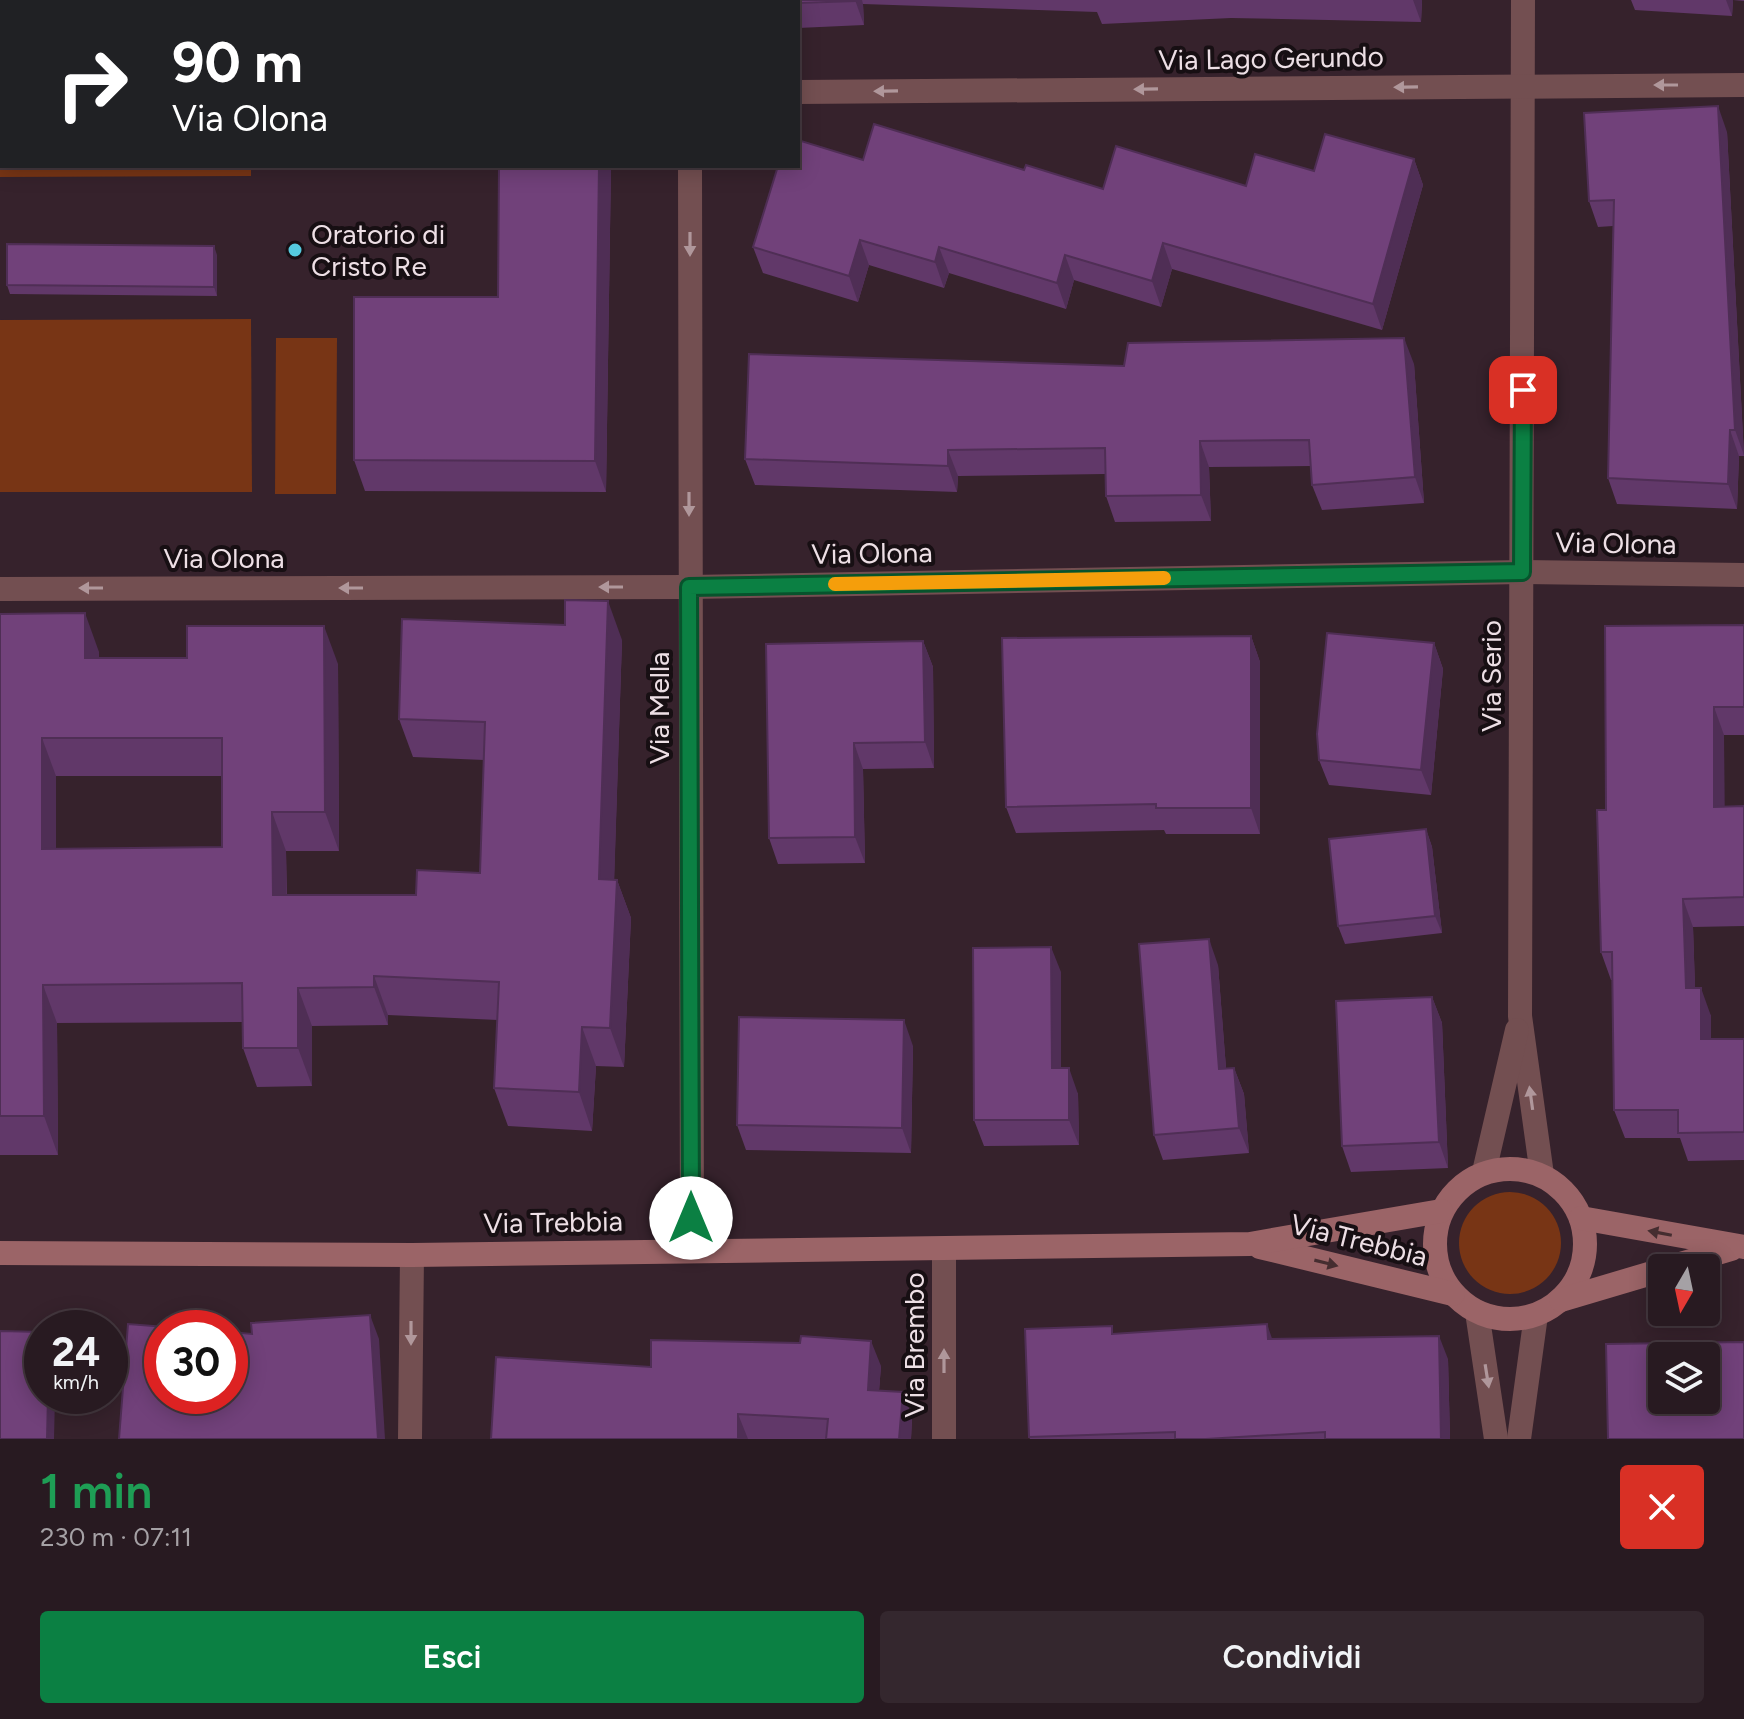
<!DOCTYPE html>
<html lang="it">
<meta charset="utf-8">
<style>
:root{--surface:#281a21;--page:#34272e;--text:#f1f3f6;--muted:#a5a1a5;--line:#44383f;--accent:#0b8043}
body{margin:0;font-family:Figtree,sans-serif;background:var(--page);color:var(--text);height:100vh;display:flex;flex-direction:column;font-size:30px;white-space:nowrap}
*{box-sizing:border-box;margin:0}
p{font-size:26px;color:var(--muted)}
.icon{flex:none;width:44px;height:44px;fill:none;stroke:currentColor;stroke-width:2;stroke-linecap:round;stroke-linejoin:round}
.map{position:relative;height:1439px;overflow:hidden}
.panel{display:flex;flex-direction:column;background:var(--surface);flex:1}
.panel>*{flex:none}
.banner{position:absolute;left:0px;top:0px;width:800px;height:168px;box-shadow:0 4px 20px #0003,0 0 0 2px var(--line);background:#202124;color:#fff;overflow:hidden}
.needle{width:52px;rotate:189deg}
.controls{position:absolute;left:1648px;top:1254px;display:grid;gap:16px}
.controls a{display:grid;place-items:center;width:72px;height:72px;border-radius:8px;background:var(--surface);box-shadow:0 4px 20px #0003,0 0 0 2px var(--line);font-size:40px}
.speed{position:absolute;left:24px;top:1310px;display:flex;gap:16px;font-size:40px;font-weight:700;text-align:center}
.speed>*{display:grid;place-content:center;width:104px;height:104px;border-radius:50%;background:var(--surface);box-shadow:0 4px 20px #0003,0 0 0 2px var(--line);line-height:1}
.speed small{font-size:20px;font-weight:400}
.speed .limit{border:12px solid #d22;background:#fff;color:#111}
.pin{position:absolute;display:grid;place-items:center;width:68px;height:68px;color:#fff;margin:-34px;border-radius:16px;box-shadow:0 4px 12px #0006}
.me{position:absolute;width:88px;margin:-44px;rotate:0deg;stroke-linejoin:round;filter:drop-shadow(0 0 6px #0008)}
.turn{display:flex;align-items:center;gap:28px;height:168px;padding:0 40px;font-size:36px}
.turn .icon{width:104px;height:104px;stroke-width:2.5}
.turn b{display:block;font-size:56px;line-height:68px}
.round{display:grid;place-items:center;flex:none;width:84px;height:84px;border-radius:8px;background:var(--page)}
.overview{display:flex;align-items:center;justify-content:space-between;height:136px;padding:0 40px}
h1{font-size:48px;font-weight:600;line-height:60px;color:#1e9e55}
.primary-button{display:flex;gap:16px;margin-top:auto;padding:16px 40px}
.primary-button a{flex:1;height:92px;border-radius:8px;background:var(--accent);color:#fff;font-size:32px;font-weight:600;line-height:92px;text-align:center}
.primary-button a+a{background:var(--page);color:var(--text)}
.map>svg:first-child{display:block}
.grass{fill:#783515}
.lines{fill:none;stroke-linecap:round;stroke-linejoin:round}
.street{stroke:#734f51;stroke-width:24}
.secondary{stroke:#9b6467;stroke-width:24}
.wall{fill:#613869;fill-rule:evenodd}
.shaded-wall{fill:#4f2e55}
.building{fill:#71417a;stroke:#4f2e55;stroke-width:2;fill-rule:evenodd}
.oneway{fill:#b0979b}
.oneway2{fill:#452d30}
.route-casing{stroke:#07532c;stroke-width:20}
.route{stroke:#0b8043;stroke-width:14}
.slow{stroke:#f59e0b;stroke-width:14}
.poi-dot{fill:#55cadf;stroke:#170f13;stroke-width:3}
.labels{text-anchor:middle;stroke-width:8;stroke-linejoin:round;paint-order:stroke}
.street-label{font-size:28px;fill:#eddfe5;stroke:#170f13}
.poi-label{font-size:28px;fill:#eddfe5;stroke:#170f13;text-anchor:start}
</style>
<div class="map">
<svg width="1744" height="1439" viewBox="0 0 1744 1439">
<rect width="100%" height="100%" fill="#36222c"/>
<g class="grass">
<polygon points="0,0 250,0 2,2 2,166 251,166 251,176 0,177"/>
<polygon points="251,319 252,492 0,492 0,320"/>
<polygon points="276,338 337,338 336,494 275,494"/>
<circle cx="1510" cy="1243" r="51"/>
</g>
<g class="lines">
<g class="street">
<polyline points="690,0 690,2"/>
<polyline points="1523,0 1520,1016 1542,1175"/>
<polyline points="798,92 1744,85"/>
<polyline points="690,166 692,1250"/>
<polyline points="0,589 689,587 1522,572 1744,575"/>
<polyline points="1484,1172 1517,1030"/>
<polyline points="1477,1312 1496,1439"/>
<polyline points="410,1439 412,1255"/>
<polyline points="944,1439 944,1251"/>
<polyline points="1519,1439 1536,1315"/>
</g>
<g class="secondary">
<circle cx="1510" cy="1244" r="75"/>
<polyline points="1581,1218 1744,1247"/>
<polyline points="1260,1247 1453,1294"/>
<polyline points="0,1253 412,1255 1250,1244 1441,1211"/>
<polyline points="1667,1268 1731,1249"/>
<polyline points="1561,1300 1662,1270"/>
</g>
</g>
<g class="wall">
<polygon points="757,0 1422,0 1421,22 1231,18 1102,24 1097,12 863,4 864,25 798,28 798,2"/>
<polygon points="1631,0 1744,0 1744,1 1733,0 1732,16 1635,10"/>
<polygon points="1727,132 1744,456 1739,456 1737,509 1617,504 1608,478 1613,226 1598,227 1589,201"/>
<polygon points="1414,159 1423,185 1382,330 1172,269 1161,307 1074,280 1066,309 949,273 944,288 869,265 858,302 763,273 753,247 863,160 1024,170 1103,189 1246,186 1314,171"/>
<polygon points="499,166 611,166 606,492 365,491 354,460 498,297"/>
<polygon points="217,255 217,296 10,294 7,285"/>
<polygon points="1414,364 1424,503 1322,510 1312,485 1311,466 1209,467 1211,521 1115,522 1106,496 1105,474 958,476 957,492 755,485 745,459 1124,366"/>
<path d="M0 614 99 652V658L338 664 339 851H286L287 895H416L480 873 484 760 413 757 399 719 622 640 614 880H617L631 918 624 1067 596 1066 592 1131 508 1126 494 1088 498 1020 388 1015V1025L312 1026V1086L257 1087 243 1048V1022L57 1023 58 1155H0ZM56 776H222V847L56 849Z"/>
<polygon points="1744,625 1744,735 1724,735 1724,807 1744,806 1744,926 1693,927 1695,988 1711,1016 1711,1039 1744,1039 1744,1160 1688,1161 1680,1138 1625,1138 1614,1110 1612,980 1611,980 1601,952 1606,810"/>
<polygon points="1251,636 1260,662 1260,834 1166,834 1164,830 1016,833 1006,807"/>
<polygon points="923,641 933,667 934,768 863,769 865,863 778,864 769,838"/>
<polygon points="1434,643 1443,669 1431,795 1329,785 1319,760"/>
<polygon points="1426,829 1432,847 1442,933 1345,944 1338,926"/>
<polygon points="1218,965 1226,1068 1234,1068 1244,1094 1249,1153 1163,1160 1154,1135"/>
<polygon points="1061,972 1061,1068 1078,1094 1079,1145 984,1146 974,1120"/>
<polygon points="1432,997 1442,1023 1448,1168 1351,1172 1342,1146"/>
<polygon points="913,1046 911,1153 746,1150 737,1125"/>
<polygon points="1115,1334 1272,1339 1448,1359 1450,1439 1030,1439 1029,1437"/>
<polygon points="881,1366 879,1391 903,1392 912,1418 911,1439 491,1439 651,1367"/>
</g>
<g class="shaded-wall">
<polygon points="855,0 862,0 863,4 864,25"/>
<polygon points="1413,0 1422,0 1421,22"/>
<polygon points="1726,0 1733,0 1732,16"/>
<polygon points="1718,106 1727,132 1744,455 1735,430"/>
<polygon points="1414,159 1423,185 1382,330 1373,304"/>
<polygon points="599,166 611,166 606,492 595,461"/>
<polygon points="860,240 869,265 858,302 849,276"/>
<polygon points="1163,243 1172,269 1161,307 1152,281"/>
<polygon points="214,246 217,255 217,296 214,287"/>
<polygon points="939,247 949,273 944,288 935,262"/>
<polygon points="1065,255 1074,280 1066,309 1057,283"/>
<polygon points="1404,338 1414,364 1424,503 1415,477"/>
<polygon points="1730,430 1739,456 1737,509 1728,484"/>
<polygon points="1200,441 1209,467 1211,521 1201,495"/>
<polygon points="948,450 958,476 957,492 948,466"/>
<polygon points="608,601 622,640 613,917 599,879"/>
<polygon points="85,613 99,652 98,696 85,658"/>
<polygon points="324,626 338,664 339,851 325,812"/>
<polygon points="1251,636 1260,662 1260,834 1251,808"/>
<polygon points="923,641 933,667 934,768 925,742"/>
<polygon points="1434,643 1443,669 1431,795 1421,770"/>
<polygon points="1714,707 1724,735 1725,835 1714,807"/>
<polygon points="42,738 56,776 56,887 42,849"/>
<polygon points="854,743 863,769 865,863 855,837"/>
<polygon points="272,812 286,851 287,934 273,895"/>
<polygon points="1426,829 1432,847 1442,933 1435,916"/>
<polygon points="617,880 631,918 624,1067 610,1028"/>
<polygon points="1683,899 1693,927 1696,1016 1686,988"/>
<polygon points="1209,939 1218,965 1228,1094 1219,1069"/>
<polygon points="1051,947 1061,972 1061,1093 1052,1068"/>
<polygon points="374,976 388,1015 388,1025 374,987"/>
<polygon points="43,985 57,1023 58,1155 44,1116"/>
<polygon points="298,988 312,1026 312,1086 298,1048"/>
<polygon points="1701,988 1711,1016 1711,1067 1701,1039"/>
<polygon points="1432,997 1442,1023 1448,1168 1439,1142"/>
<polygon points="904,1020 913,1046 911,1153 902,1128"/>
<polygon points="582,1027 596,1066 592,1131 579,1092"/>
<polygon points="1069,1068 1078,1094 1079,1145 1069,1120"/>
<polygon points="1234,1068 1244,1094 1249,1153 1239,1128"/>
<polygon points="370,1315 379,1339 385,1439 378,1439"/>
<polygon points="1267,1324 1275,1347 1268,1339"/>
<polygon points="1439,1336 1448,1359 1450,1439 1441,1439"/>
<polygon points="871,1341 881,1366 877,1416 868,1390"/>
<polygon points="903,1392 912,1418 911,1439 899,1439"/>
<polygon points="48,1396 55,1396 54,1439 47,1439"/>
<polygon points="738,1414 748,1439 738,1439"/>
</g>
<g class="building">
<rect x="428" y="0" width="151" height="2"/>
<polygon points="757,0 855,0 855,1 798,3 798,2 757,2"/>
<polygon points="1718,106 1735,430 1730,430 1728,484 1608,478 1614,200 1589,201 1584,113"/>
<polygon points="874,124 1024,170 1026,165 1103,189 1116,146 1246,186 1255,154 1314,171 1325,134 1414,159 1373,304 1163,243 1152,281 1065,255 1057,283 939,247 935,262 860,240 849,276 753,247 778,166 798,166 798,140 863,160"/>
<polygon points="499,166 599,166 595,461 354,460 354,297 498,297"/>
<polygon points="7,244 214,246 214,287 7,285"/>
<polygon points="1404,338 1415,477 1312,485 1309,440 1200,441 1201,495 1106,496 1105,448 948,450 948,466 745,459 749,354 1124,366 1128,343"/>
<path d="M565 600 608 601 599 879 617 880 610 1028 582 1027 579 1092 494 1088 499 982 374 976V987L298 988V1048H243L242 983 43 985 44 1116H0V614L85 613V658H187V626H324L325 812H272L273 895H416L417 870 480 873 485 722 399 719 402 619 565 625ZM42 738H222V847L42 849Z"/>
<polygon points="1744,625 1744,707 1714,707 1714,807 1744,806 1744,897 1683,899 1686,988 1701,988 1701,1039 1744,1039 1744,1132 1678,1133 1678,1110 1614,1110 1612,952 1601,952 1597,810 1606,810 1605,626"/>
<polygon points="1327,633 1434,643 1421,770 1319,760 1317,734"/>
<polygon points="1251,636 1251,808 1156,808 1156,804 1006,807 1002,638"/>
<polygon points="923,641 925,742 854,743 855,837 769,838 766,644"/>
<polygon points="1426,829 1435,916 1338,926 1329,839"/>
<polygon points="1209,939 1219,1069 1234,1068 1239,1128 1154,1135 1139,944"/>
<polygon points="1051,947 1052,1068 1069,1068 1069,1120 974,1120 973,948"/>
<polygon points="1432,997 1439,1142 1342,1146 1336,1001"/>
<polygon points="739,1017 904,1020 902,1128 737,1125"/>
<polygon points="370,1315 378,1439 119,1439 128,1324 179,1328 162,1328 162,1396 230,1396 230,1332 252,1334 251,1323"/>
<polygon points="1267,1324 1268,1339 1439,1336 1441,1439 1325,1439 1325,1432 1206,1439 1175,1439 1175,1432 1029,1437 1025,1329 1112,1326 1112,1334"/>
<polygon points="0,1331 42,1332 42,1396 48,1396 47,1439 0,1439"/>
<polygon points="801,1336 871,1341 868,1390 903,1392 899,1439 826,1439 828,1419 738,1414 738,1439 491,1439 496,1357 651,1367 651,1340 800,1343"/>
<path d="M1744 1342V1439H1608L1606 1344ZM1662 1356H1706V1400H1662Z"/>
</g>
<defs><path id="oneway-solid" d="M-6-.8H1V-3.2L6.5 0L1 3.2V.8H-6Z" transform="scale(2)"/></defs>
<g class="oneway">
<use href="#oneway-solid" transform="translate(1666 85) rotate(180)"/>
<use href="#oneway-solid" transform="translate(1406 87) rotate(179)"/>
<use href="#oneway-solid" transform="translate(1146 89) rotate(179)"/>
<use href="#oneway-solid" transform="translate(886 91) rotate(179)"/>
<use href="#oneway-solid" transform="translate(690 244) rotate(90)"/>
<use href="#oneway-solid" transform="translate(689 504) rotate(90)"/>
<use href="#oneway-solid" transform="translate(611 587) rotate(180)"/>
<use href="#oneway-solid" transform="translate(91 588) rotate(180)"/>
<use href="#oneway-solid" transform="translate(351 588) rotate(180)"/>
<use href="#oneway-solid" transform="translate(1531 1098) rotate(-98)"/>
<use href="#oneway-solid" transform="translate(411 1333) rotate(90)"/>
<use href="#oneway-solid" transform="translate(944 1361) rotate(-90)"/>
<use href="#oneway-solid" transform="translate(1487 1376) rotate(81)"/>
</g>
<g class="oneway2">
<use href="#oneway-solid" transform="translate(1660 1233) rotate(-169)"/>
<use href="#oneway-solid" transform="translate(1326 1263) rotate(14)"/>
</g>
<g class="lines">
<defs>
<polyline id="route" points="691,1218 689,587 1522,572 1523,390"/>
</defs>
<use href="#route" class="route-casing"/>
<use href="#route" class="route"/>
<polyline class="slow" points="835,584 1164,578"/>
</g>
<circle class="poi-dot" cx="295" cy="250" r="8"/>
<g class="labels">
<g class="street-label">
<text transform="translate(1271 58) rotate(-1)" y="10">Via Lago Gerundo</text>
<text transform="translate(1616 543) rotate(1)" y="10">Via Olona</text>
<text transform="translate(872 553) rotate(-1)" y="10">Via Olona</text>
<text x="224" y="568">Via Olona</text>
<text transform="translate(1491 676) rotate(-90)" y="10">Via Serio</text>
<text transform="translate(659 708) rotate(-90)" y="10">Via Mella</text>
<text transform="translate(553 1222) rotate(-1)" y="10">Via Trebbia</text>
<text transform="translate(1359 1240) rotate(14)" y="10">Via Trebbia</text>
<text transform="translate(914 1345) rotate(-90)" y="10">Via Brembo</text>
</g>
<g class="poi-label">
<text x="311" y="244">Oratorio di<tspan x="311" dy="32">Cristo Re</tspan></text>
</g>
</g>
</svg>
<div class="controls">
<a><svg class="needle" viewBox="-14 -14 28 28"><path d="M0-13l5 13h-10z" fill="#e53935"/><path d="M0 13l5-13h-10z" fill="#a5a1a5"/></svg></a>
<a><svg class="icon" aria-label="layers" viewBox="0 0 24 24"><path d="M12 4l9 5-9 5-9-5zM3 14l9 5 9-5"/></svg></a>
</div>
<div class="speed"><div>24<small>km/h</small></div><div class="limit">30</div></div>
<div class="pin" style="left:1523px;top:390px;background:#d93025"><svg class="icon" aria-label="arrive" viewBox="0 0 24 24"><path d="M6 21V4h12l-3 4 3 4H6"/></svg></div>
<svg class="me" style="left:691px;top:1218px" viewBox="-20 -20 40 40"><circle r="19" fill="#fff"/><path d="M0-13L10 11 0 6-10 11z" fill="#0b8043"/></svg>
<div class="banner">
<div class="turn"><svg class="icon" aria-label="right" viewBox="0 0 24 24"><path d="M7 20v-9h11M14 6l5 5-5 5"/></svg><div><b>90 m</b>Via Olona</div></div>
</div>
</div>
<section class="panel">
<div class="overview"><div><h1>1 min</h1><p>230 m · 07:11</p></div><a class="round" style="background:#d93025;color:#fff"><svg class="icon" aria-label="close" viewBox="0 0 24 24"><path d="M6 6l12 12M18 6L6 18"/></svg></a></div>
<div class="primary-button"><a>Esci</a><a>Condividi</a></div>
</section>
